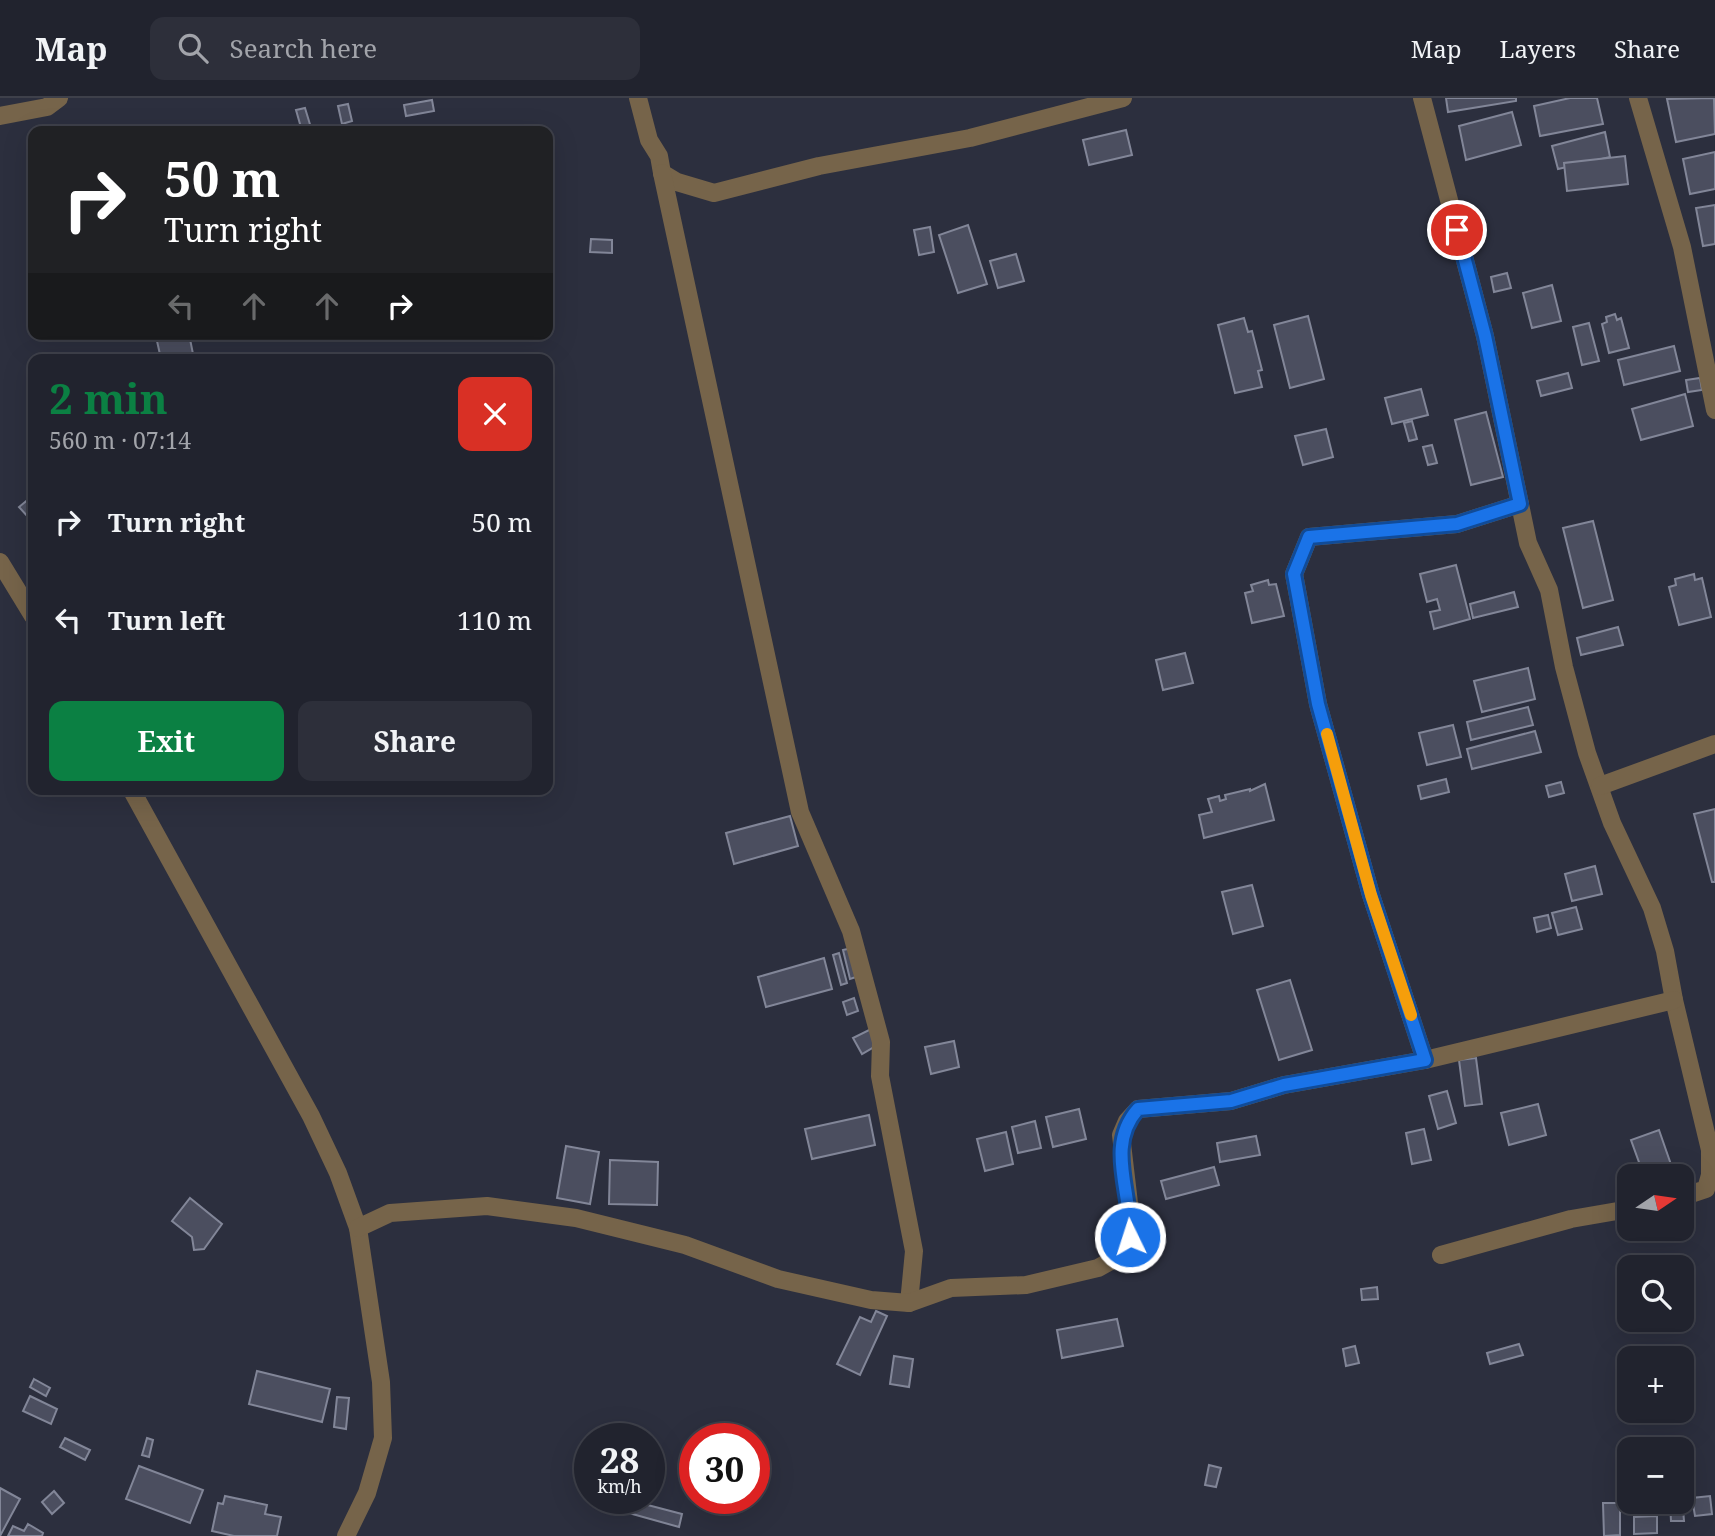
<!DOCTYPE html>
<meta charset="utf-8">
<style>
:root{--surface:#21232e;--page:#2d2f3a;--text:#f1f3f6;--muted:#a2a4aa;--line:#3e404a;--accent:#0b8043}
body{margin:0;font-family:"Noto Serif",serif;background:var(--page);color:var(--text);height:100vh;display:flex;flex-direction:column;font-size:26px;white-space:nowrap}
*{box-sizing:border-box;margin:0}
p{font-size:23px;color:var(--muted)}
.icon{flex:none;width:38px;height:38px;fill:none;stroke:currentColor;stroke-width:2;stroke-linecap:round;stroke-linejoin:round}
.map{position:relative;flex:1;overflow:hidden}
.panel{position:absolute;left:28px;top:256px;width:525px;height:441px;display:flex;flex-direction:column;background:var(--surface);border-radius:14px;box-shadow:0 7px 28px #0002,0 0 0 2px var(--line)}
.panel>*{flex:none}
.guide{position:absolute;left:28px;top:28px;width:525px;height:214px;border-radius:14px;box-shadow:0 7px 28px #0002,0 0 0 2px var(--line);background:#202124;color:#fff;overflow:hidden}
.needle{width:46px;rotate:77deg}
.controls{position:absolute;left:1617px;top:1066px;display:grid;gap:14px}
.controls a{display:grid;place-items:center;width:77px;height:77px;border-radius:14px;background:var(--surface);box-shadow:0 7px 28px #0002,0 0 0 2px var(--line);font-size:35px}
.speed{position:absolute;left:574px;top:1325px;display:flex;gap:14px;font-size:35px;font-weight:700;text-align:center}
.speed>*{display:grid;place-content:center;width:91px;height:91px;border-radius:50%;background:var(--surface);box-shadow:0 7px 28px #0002,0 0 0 2px var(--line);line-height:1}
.speed small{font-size:18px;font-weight:400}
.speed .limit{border:10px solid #d22;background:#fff;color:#111}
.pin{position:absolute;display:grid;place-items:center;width:60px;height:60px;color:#fff;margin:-30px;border:4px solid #fff;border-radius:50%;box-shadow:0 2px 7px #0007}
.me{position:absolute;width:77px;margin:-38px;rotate:356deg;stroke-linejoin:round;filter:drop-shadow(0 0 5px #0008)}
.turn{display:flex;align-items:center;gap:24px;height:147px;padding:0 21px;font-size:32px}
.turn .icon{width:91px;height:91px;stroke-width:2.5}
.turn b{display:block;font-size:49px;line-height:60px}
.lanes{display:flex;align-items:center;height:66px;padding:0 21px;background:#0003;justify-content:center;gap:35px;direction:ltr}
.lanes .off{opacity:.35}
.round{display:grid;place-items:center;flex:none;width:74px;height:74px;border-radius:14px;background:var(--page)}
.summary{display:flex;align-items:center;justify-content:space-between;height:119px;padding:0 21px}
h1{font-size:42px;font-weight:700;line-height:52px;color:var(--accent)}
.action{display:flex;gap:14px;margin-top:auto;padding:14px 21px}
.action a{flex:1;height:80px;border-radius:14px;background:var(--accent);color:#fff;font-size:28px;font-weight:700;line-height:80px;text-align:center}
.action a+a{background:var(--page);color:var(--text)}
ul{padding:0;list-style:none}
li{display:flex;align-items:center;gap:21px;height:98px;padding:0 21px}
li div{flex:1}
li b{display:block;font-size:26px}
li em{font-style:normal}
header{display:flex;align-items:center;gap:42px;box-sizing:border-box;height:98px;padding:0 35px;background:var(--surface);border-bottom:2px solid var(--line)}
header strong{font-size:33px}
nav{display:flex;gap:38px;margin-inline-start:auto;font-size:24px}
.search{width:490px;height:63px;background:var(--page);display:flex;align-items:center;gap:18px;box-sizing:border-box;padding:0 24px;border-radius:14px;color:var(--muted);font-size:26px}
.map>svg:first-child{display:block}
.building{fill:#4b4e5f;stroke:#828698;stroke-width:2}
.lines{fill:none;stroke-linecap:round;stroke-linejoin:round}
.minor{stroke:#76644a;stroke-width:18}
.route-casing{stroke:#114b97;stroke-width:18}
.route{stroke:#1a73e8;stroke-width:12}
.slow{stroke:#f59e0b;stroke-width:12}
</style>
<header>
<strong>Map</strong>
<div class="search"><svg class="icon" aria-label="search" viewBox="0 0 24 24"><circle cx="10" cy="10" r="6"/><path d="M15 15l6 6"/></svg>Search here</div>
<nav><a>Map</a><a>Layers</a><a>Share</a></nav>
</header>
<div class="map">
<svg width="1715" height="1438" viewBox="0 0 1715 1438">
<rect width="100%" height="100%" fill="#2c2f3e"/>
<g class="building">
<polygon points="1446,0 1516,0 1516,3 1448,14"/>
<polygon points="1570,0 1597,0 1603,26 1540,38 1534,8"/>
<polygon points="1714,0 1715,36 1676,44 1667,1"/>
<polygon points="432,2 434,13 406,18 404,7"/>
<polygon points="348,6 352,23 342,26 338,8"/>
<polygon points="305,10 312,33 302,33 296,12"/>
<polygon points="1512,14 1521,47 1466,62 1459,28"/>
<polygon points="1126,32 1132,57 1089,67 1083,42"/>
<polygon points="1605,34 1610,59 1558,71 1552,48"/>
<polygon points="1715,54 1715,91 1690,96 1683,61"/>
<polygon points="1625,58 1628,86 1567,93 1564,65"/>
<polygon points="1715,107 1715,146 1703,148 1696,110"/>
<polygon points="968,127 987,186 958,195 939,137"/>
<polygon points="930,129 934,154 919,157 914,132"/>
<polygon points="591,141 612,142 612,155 590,154"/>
<polygon points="1016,156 1024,183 998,190 990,163"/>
<polygon points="1507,175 1511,190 1494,194 1491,179"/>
<polygon points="1552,187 1561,223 1532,230 1523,195"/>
<polygon points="1615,216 1617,222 1621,220 1629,250 1609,255 1602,226 1607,224 1606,219"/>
<polygon points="1308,218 1324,281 1290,290 1274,227"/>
<polygon points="1244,220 1248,234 1252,233 1262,272 1258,273 1262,289 1235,295 1218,227"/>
<polygon points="1589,225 1599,263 1582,267 1573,229"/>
<polygon points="189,236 194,261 161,261 157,243"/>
<polygon points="1674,248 1680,273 1624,287 1618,262"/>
<polygon points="1568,275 1572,290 1541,298 1537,283"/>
<polygon points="1700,280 1702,292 1688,294 1686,282"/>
<polygon points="1421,291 1428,317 1392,326 1385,300"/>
<polygon points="1685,296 1693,328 1641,342 1632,311"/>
<polygon points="1486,314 1503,379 1471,387 1455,322"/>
<polygon points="1412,323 1417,341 1409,343 1404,325"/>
<polygon points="1326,331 1333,359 1303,367 1295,338"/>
<polygon points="1432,347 1437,365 1428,367 1423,349"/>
<polygon points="30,400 33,404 33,416 29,420 19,409"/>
<polygon points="1593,423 1613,502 1583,510 1563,430"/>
<polygon points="1456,467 1470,521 1434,531 1430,514 1440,512 1437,501 1427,504 1420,476"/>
<polygon points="1694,476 1695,482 1702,480 1711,519 1679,527 1669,489 1676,487 1675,481"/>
<polygon points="1268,482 1269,487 1276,486 1284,518 1252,525 1245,495 1253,493 1251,487"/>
<polygon points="1514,494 1518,509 1473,520 1470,506"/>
<polygon points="1618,529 1623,547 1581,557 1577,540"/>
<polygon points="1185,555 1193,585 1163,592 1156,562"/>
<polygon points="1528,570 1535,601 1482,614 1474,583"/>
<polygon points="1528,609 1533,627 1471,642 1467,624"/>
<polygon points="1453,627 1461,659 1427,667 1419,635"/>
<polygon points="1535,633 1541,654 1472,671 1467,651"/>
<polygon points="1446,681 1449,694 1421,701 1418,688"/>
<polygon points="1561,684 1564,695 1549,699 1546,688"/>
<polygon points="1265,686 1274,722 1204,740 1199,717 1212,714 1208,701 1219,698 1220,703 1226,701 1225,697 1250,691 1250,693"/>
<polygon points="1715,711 1715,784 1712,784 1694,716"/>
<polygon points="790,718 798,748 734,766 726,735"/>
<polygon points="1595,768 1602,796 1572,803 1565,776"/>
<polygon points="1252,787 1263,828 1233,836 1222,794"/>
<polygon points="1576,809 1582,831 1558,837 1552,815"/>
<polygon points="1548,817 1551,830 1537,834 1534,820"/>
<polygon points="852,850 859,878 850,881 843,852"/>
<polygon points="839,855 847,885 841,887 833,857"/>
<polygon points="824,860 832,891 766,909 758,879"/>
<polygon points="1290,882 1312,952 1279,962 1257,892"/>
<polygon points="854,900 858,913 847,917 843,904"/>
<polygon points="871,931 879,946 862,956 853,940"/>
<polygon points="954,943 959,969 931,976 925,949"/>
<polygon points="1476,960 1482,1006 1465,1008 1459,962"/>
<polygon points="1447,993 1456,1025 1438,1031 1429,998"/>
<polygon points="1538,1006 1546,1037 1509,1047 1501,1015"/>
<polygon points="1079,1011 1086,1041 1053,1049 1046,1019"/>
<polygon points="869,1017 875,1047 812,1061 805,1031"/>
<polygon points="1035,1023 1041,1050 1018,1055 1012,1029"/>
<polygon points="1424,1031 1431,1062 1412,1066 1406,1035"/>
<polygon points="1659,1032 1675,1078 1644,1078 1631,1042"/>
<polygon points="1006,1034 1013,1066 985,1073 977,1041"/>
<polygon points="1256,1038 1260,1057 1220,1064 1217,1045"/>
<polygon points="566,1048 599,1054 590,1106 557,1100"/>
<polygon points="610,1062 658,1064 657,1107 609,1106"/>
<polygon points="1214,1069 1219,1087 1166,1101 1161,1083"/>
<polygon points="190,1100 222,1126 204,1151 194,1152 192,1139 172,1123"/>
<polygon points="1627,1171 1629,1183 1620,1186 1617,1175"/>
<polygon points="1377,1189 1378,1201 1362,1202 1361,1191"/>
<polygon points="876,1213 887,1218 860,1277 837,1266 860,1219 871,1224"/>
<polygon points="1117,1221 1123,1248 1062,1260 1057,1232"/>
<polygon points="1519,1246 1523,1257 1490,1266 1487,1255"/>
<polygon points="1355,1248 1359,1265 1346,1268 1343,1251"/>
<polygon points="894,1258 913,1261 909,1289 890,1286"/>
<polygon points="257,1273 330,1291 322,1324 249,1306"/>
<polygon points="34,1281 50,1290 46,1298 30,1289"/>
<polygon points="30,1298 57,1311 51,1326 23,1313"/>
<polygon points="337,1299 349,1300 346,1331 334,1329"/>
<polygon points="65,1340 90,1352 85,1362 60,1349"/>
<polygon points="147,1340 153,1342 149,1359 142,1357"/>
<polygon points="1622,1360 1629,1361 1628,1380 1619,1379"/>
<polygon points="1209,1367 1221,1370 1216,1389 1205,1387"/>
<polygon points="139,1368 203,1392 190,1425 126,1401"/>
<polygon points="1682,1378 1688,1378 1689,1395 1682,1395"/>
<polygon points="0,1390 20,1401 0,1438"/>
<polygon points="54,1393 64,1405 52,1416 42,1404"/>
<polygon points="225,1398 267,1407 265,1416 281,1419 277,1438 234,1438 212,1433 218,1405 223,1406"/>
<polygon points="1710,1398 1712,1416 1695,1418 1692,1400"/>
<polygon points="621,1400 682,1416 679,1429 618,1412"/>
<polygon points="1682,1400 1684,1423 1671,1423 1670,1404 1682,1404"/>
<polygon points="1603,1405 1620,1405 1620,1437 1604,1438"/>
<polygon points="1657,1418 1657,1435 1634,1436 1634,1419"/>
<polygon points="28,1426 43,1435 42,1438 8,1438 13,1428 24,1433"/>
</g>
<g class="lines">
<g class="minor">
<polyline points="638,0 649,42 659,58 662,75 677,84 714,95 819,68 970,40 1123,0"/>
<polyline points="1422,0 1485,238 1528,445 1549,492 1564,569 1587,655 1612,725 1652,810 1665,853 1674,902 1710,1052 1710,1077 1706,1091 1682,1099"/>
<polyline points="1638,0 1682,149 1715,312"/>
<polyline points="0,18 47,9 59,0"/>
<polyline points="662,75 800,714 851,833 881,944 880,978 914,1153 909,1205"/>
<polyline points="0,464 33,518"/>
<polyline points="1600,688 1715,646"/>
<polyline points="131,691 311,1018 338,1075 358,1130 381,1284 383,1340 367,1395 346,1438"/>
<polyline points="1425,962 1371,797 1318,606 1294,476 1309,439 1457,426 1520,406"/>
<polyline points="358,1130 390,1115 487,1108 576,1120 685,1147 778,1181 871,1202 909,1205 951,1190 1026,1187 1098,1170 1118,1159 1130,1139 1131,1122 1121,1037 1127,1023 1138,1011 1231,1003 1284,987 1425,962 1674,902"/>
<polyline points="1441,1157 1571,1121 1629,1111"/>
</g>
</g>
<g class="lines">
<defs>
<path id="route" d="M1130 1139C1132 1094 1105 1048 1138 1011L1231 1003 1284 987 1425 962 1371 797 1318 606 1294 476 1309 439 1457 426 1520 406 1485 238 1457 132"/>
</defs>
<use href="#route" class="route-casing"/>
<use href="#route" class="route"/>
<polyline class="slow" points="1327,636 1371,797 1411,917"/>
</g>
</svg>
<div class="controls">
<a><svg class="needle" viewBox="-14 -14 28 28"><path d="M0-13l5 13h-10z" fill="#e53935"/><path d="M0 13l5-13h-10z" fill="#a2a4aa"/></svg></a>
<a><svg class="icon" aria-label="search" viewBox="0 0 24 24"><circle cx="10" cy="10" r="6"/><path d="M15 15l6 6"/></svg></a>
<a>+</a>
<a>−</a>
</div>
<div class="speed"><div>28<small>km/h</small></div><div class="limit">30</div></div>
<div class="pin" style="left:1457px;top:132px;background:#d93025"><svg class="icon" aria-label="arrive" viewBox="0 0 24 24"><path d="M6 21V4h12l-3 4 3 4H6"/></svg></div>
<svg class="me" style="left:1130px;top:1139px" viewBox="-20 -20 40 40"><circle r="17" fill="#1a73e8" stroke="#fff" stroke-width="3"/><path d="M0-11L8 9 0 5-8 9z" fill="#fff"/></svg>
<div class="guide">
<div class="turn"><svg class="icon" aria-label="right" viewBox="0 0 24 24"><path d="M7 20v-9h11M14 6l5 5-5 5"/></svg><div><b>50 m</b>Turn right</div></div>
<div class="lanes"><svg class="icon off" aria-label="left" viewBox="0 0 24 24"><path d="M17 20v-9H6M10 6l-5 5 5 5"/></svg><svg class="icon off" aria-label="ahead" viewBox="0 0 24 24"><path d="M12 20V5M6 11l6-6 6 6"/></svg><svg class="icon off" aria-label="ahead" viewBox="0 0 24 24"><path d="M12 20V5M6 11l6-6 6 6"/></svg><svg class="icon" aria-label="right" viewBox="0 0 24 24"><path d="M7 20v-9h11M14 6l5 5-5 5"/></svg></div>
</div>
<section class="panel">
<div class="summary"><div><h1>2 min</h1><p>560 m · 07:14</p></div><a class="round" style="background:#d93025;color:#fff"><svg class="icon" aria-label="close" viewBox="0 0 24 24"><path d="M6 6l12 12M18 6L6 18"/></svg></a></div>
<ul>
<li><svg class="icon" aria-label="right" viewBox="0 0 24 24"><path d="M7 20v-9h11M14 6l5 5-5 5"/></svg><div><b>Turn right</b></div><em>50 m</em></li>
<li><svg class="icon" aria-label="left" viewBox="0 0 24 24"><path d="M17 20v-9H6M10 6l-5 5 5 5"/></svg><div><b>Turn left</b></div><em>110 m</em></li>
</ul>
<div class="action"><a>Exit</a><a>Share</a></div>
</section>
</div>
